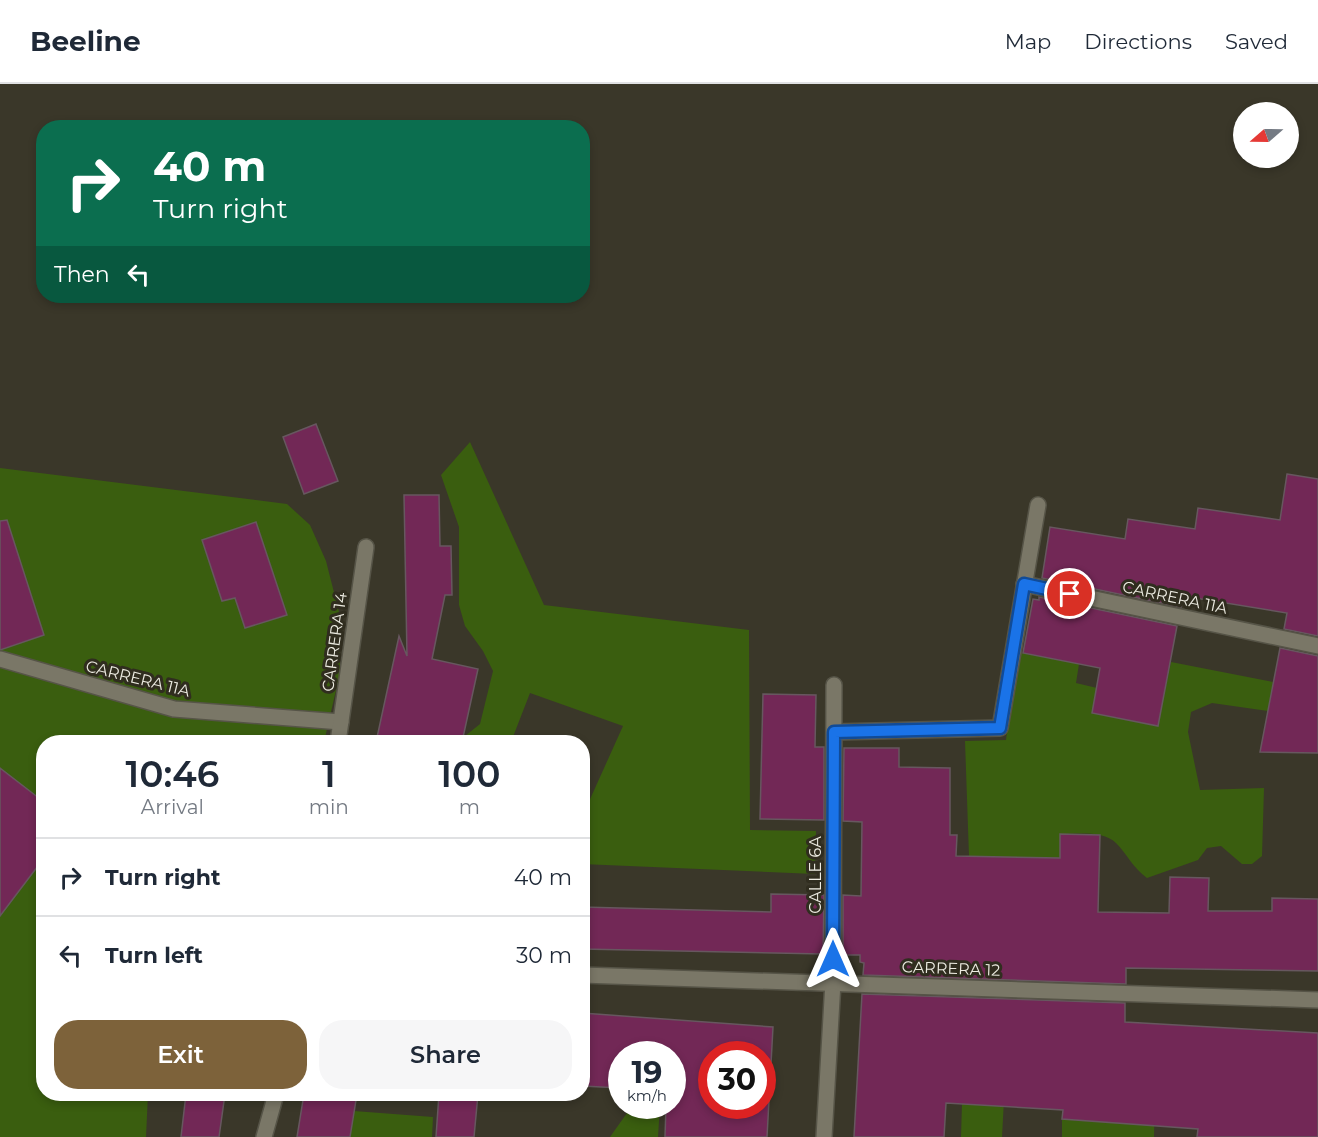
<!DOCTYPE html>
<style>
:root{--surface:#fff;--page:#f6f6f7;--text:#1f2937;--muted:#747a83;--line:#e0e1e3;--accent:#7d623a}
body{margin:0;font-family:Montserrat,sans-serif;background:var(--page);color:var(--text);height:100vh;display:flex;flex-direction:column;font-size:22px;white-space:nowrap}
*{box-sizing:border-box;margin:0}
p{font-size:20px;color:var(--muted)}
.icon{flex:none;width:33px;height:33px;fill:none;stroke:currentColor;stroke-width:2;stroke-linecap:round;stroke-linejoin:round}
.map{position:relative;flex:1;overflow:hidden}
.details{position:absolute;left:36px;top:651px;width:554px;height:366px;display:flex;flex-direction:column;background:var(--surface);border-radius:24px;box-shadow:0 3px 9px #0003}
.details>*{flex:none}
.hud{position:absolute;left:36px;top:36px;width:554px;height:183px;border-radius:24px;box-shadow:0 3px 9px #0003;background:#0b6e4f;color:#fff;overflow:hidden}
.needle{width:39px;rotate:250deg}
.tools{position:absolute;left:1233px;top:18px;display:grid;gap:12px}
.tools a{display:grid;place-items:center;width:66px;height:66px;border-radius:50%;background:var(--surface);box-shadow:0 3px 9px #0003;font-size:30px}
.speed{position:absolute;left:608px;top:957px;display:flex;gap:12px;font-size:30px;font-weight:700;text-align:center}
.speed>*{display:grid;place-content:center;width:78px;height:78px;border-radius:50%;background:var(--surface);box-shadow:0 3px 9px #0003;line-height:1}
.speed small{font-size:15px;font-weight:400}
.speed .limit{border:9px solid #d22;background:#fff;color:#111}
.pin{position:absolute;display:grid;place-items:center;width:51px;height:51px;color:#fff;margin:-26px;border:3px solid #fff;border-radius:50%;box-shadow:0 2px 6px #0007}
.me{position:absolute;width:66px;margin:-33px;rotate:0deg;stroke-linejoin:round;filter:drop-shadow(0 0 4px #0008)}
.turn{display:flex;align-items:center;gap:21px;height:126px;padding:0 18px;font-size:27px}
.turn .icon{width:78px;height:78px;stroke-width:2.5}
.turn b{display:block;font-size:42px;line-height:51px}
.then{display:flex;align-items:center;height:57px;padding:0 18px;background:#0003;gap:12px;font-size:22px}
.eta{display:flex;justify-content:space-evenly;align-items:center;height:102px;text-align:center}
.eta b{font-size:36px;font-weight:600;line-height:42px}
.primary-button{display:flex;gap:12px;margin-top:auto;padding:12px 18px}
.primary-button a{flex:1;height:69px;border-radius:24px;background:var(--accent);color:#fff;font-size:24px;font-weight:600;line-height:69px;text-align:center}
.primary-button a+a{background:var(--page);color:var(--text)}
ul{padding:0;list-style:none}
li{display:flex;align-items:center;gap:18px;height:78px;padding:0 18px;border-top:2px solid var(--line)}
li div{flex:1}
li b{display:block;font-size:22px}
li em{font-style:normal}
header{display:flex;align-items:center;gap:36px;box-sizing:border-box;height:84px;padding:0 30px;background:var(--surface);border-bottom:2px solid var(--line)}
header strong{font-size:28px}
nav{display:flex;gap:33px;margin-inline-start:auto;font-size:21px}
.map>svg:first-child{display:block}
.green{fill:#3a5e0f}
.building{fill:#722856;stroke:#67575f;stroke-width:1.5;fill-rule:evenodd}
.lines{fill:none;stroke-linecap:round;stroke-linejoin:round}
.street-casing{stroke:#565447;stroke-width:18}
.street{stroke:#7a7767;stroke-width:15}
.route-casing{stroke:#114b97;stroke-width:15}
.route{stroke:#1a73e8;stroke-width:10}
.labels{text-anchor:middle;stroke-width:6;stroke-linejoin:round;paint-order:stroke}
.street-label{font-size:16px;fill:#ecebe1;stroke:#302d1f}
</style>
<header>
<strong>Beeline</strong>
<nav><a>Map</a><a>Directions</a><a>Saved</a></nav>
</header>
<div class="map">
<svg width="1318" height="1053" viewBox="0 0 1318 1053">
<rect width="100%" height="100%" fill="#3a3729"/>
<g class="green">
<polygon points="470,358 544,521 749,546 750,746 816,747 815,790 582,780 582,733 623,642 530,609 511,658 451,658 460,656 480,640 493,587 483,567 465,542 459,521 459,443 441,391"/>
<polygon points="0,384 287,420 310,441 326,477 339,528 340,589 324,658 44,658 44,1010 148,1010 146,1053 0,1053"/>
<path d="M1017 568 1079 580 1076 599 1097 604 1158 641 1171 578 1273 598 1268 627 1212 619 1191 628 1188 648 1200 706 1264 704 1262 772 1252 780H1242L1221 762 1207 764 1198 776 1147 794C1133 784 1127 770 1116 759 1103 746 1077 750 1060 750V777L969 772 965 657 1006 656Z"/>
<polygon points="1005,997 1002,1053 961,1053 962,1019"/>
<polygon points="1155,1001 1154,1053 1062,1053 1062,1035 1094,1037"/>
<polygon points="632,1022 660,1022 658,1053 610,1053"/>
<polygon points="354,1027 433,1033 432,1053 350,1053"/>
</g>
<g class="building">
<polygon points="316,340 338,397 304,410 283,353"/>
<polygon points="1287,390 1318,395 1318,552 1284,545 1287,529 1183,512 1181,523 1042,494 1050,443 1125,455 1128,435 1195,445 1198,424 1280,436"/>
<polygon points="404,411 439,411 440,462 451,462 452,511 445,511 432,575 478,585 462,658 376,658 399,552 407,572"/>
<polygon points="7,436 44,551 0,566 0,437"/>
<polygon points="256,438 287,531 245,544 235,514 222,517 202,456"/>
<polygon points="1039,513 1177,542 1158,642 1092,629 1100,584 1023,569 1033,515 1039,516"/>
<polygon points="1280,564 1318,572 1318,669 1260,668"/>
<polygon points="763,610 816,611 815,663 824,663 824,736 760,735"/>
<polygon points="844,664 899,664 899,683 950,684 950,751 957,751 956,772 1060,774 1060,750 1100,751 1098,828 1169,829 1170,793 1209,794 1208,827 1272,827 1272,814 1318,815 1318,887 1126,884 1126,900 863,891 864,879 860,878 860,871 843,871 843,811 861,812 862,738 843,737"/>
<polygon points="0,684 44,718 44,774 0,832"/>
<polygon points="771,810 824,811 823,870 582,865 582,823 771,828"/>
<polygon points="862,910 1125,919 1125,938 1318,949 1318,1053 1197,1053 1198,1045 1062,1035 1063,1026 946,1019 944,1053 854,1053"/>
<path d="M582 929 773 943 767 1053H665L666 1022H672V970H621V1004L582 1002ZM711 970H762V1022H711Z"/>
<polygon points="186,1010 225,1010 219,1053 181,1053"/>
<polygon points="304,1010 357,1010 350,1053 297,1053"/>
<polygon points="439,1010 478,1010 474,1053 436,1053"/>
</g>
<g class="lines">
<defs>
<g id="street">
<polyline points="1024,500 1318,562"/>
<polyline points="0,575 174,625 341,638"/>
<polyline points="834,648 1000,644 1038,421"/>
<polyline points="338,658 366,463"/>
<polyline points="582,891 1318,916"/>
<polyline points="264,1053 276,1010"/>
<polyline points="824,1053 833,898 834,601"/>
</g>
</defs>
<use href="#street" class="street-casing"/>
<use href="#street" class="street"/>
</g>
<g class="lines">
<defs>
<polyline id="route" points="833,875 834,648 1000,644 1024,500 1070,510"/>
</defs>
<use href="#route" class="route-casing"/>
<use href="#route" class="route"/>
</g>
<g class="labels">
<g class="street-label">
<text transform="translate(1175 513) rotate(12)" y="6">CARRERA 11A</text>
<text transform="translate(334 558) rotate(-82)" y="6">CARRERA 14</text>
<text transform="translate(138 594) rotate(14)" y="6">CARRERA 11A</text>
<text transform="translate(815 791) rotate(-90)" y="6">CALLE 6A</text>
<text transform="translate(951 884) rotate(2)" y="6">CARRERA 12</text>
</g>
</g>
</svg>
<div class="tools">
<a><svg class="needle" viewBox="-14 -14 28 28"><path d="M0-13l5 13h-10z" fill="#e53935"/><path d="M0 13l5-13h-10z" fill="#747a83"/></svg></a>
</div>
<div class="speed"><div>19<small>km/h</small></div><div class="limit">30</div></div>
<div class="pin" style="left:1070px;top:510px;background:#d93025"><svg class="icon" aria-label="arrive" viewBox="0 0 24 24"><path d="M6 21V4h12l-3 4 3 4H6"/></svg></div>
<svg class="me" style="left:833px;top:875px" viewBox="-20 -20 40 40"><path d="M0-17L14 15 0 8-14 15z" fill="#1a73e8" stroke="#fff" stroke-width="4"/></svg>
<div class="hud">
<div class="turn"><svg class="icon" aria-label="right" viewBox="0 0 24 24"><path d="M7 20v-9h11M14 6l5 5-5 5"/></svg><div><b>40 m</b>Turn right</div></div>
<div class="then">Then<svg class="icon" aria-label="left" viewBox="0 0 24 24"><path d="M17 20v-9H6M10 6l-5 5 5 5"/></svg></div>
</div>
<section class="details">
<div class="eta">
<div><b>10:46</b><p>Arrival</p></div>
<div><b>1</b><p>min</p></div>
<div><b>100</b><p>m</p></div>
</div>
<ul>
<li><svg class="icon" aria-label="right" viewBox="0 0 24 24"><path d="M7 20v-9h11M14 6l5 5-5 5"/></svg><div><b>Turn right</b></div><em>40 m</em></li>
<li><svg class="icon" aria-label="left" viewBox="0 0 24 24"><path d="M17 20v-9H6M10 6l-5 5 5 5"/></svg><div><b>Turn left</b></div><em>30 m</em></li>
</ul>
<div class="primary-button"><a>Exit</a><a>Share</a></div>
</section>
</div>
